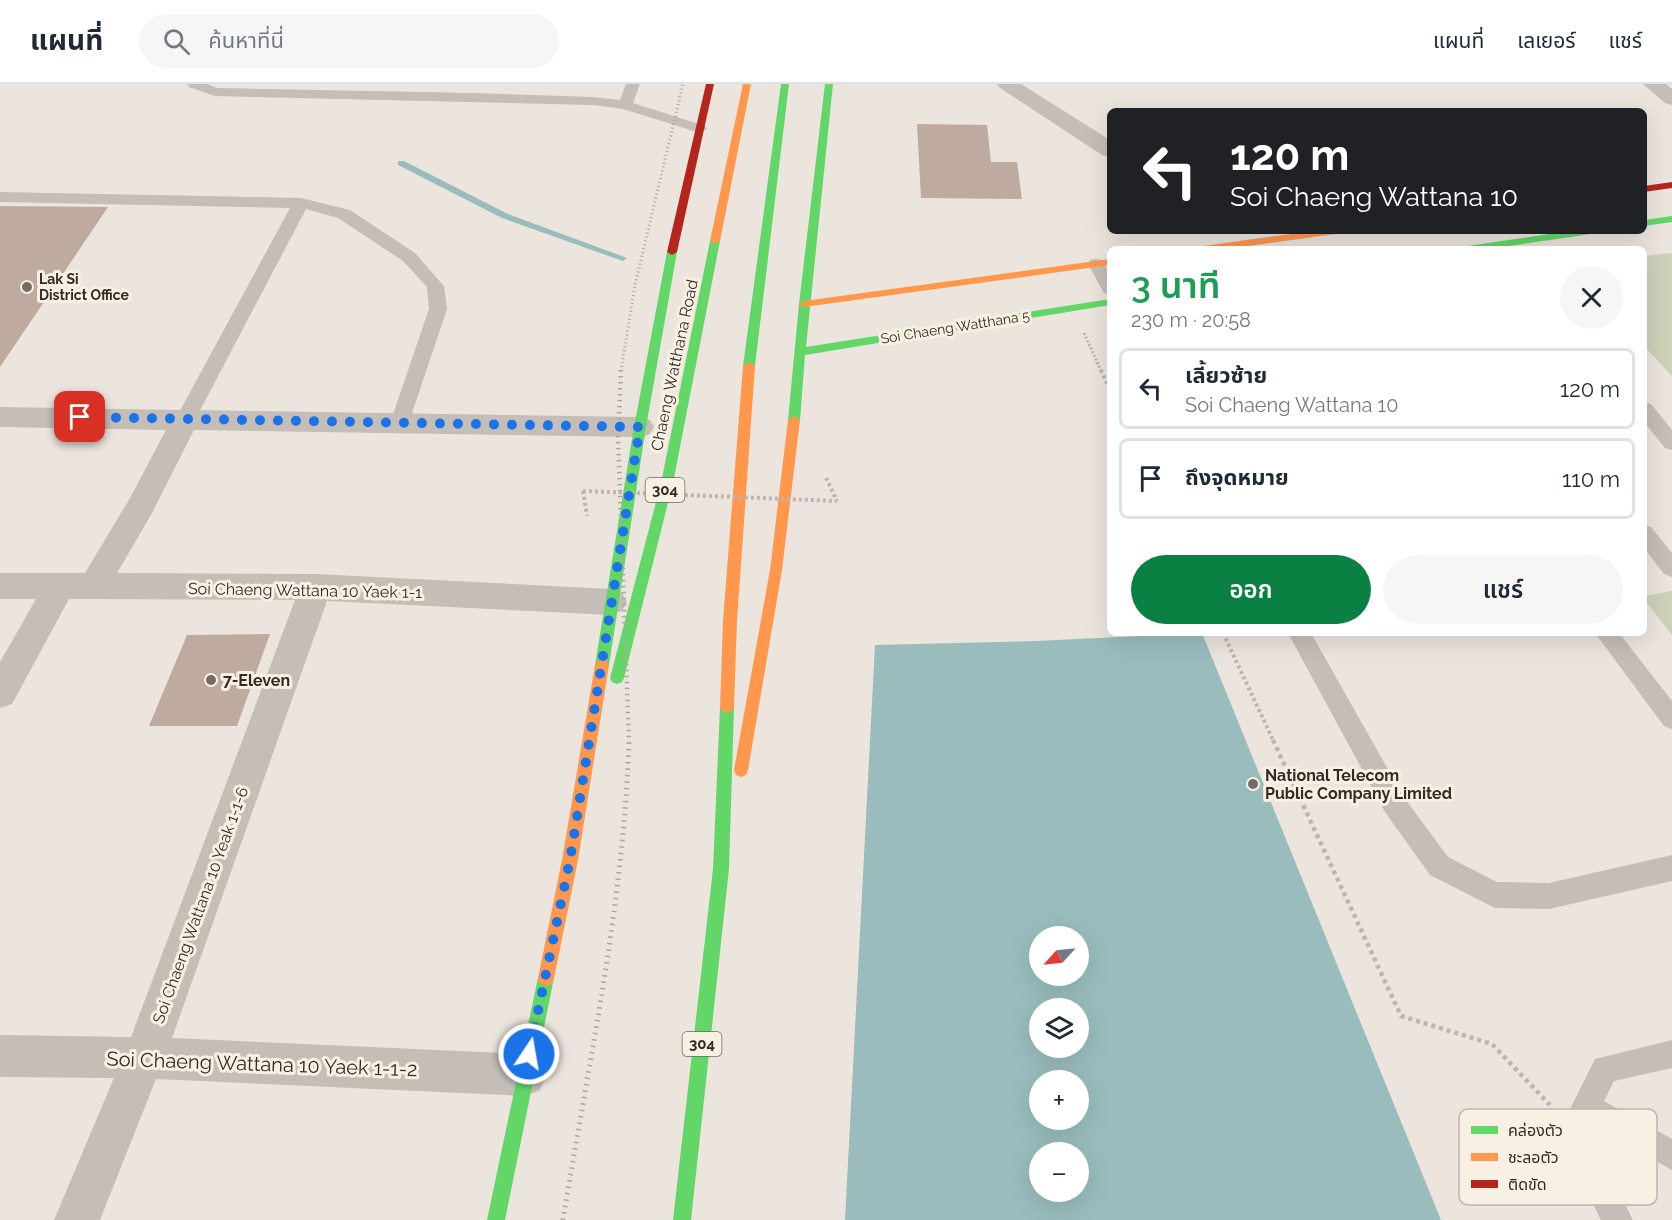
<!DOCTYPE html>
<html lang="th">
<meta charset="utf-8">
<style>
:root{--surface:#fff;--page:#f6f6f7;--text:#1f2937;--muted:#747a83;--line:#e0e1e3;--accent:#0b8043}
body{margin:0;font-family:Raleway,"Noto Sans Thai",sans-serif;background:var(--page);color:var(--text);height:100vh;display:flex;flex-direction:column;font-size:22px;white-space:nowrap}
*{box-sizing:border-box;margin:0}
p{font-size:20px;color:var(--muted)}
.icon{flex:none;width:33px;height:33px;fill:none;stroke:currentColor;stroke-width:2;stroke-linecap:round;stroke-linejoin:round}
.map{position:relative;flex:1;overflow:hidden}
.drawer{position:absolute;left:1107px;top:162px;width:540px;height:390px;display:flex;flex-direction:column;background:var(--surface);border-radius:9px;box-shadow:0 6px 24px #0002}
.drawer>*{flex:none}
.hud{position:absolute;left:1107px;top:24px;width:540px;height:126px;border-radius:9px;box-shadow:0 6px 24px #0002;background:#202124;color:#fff;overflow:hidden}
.needle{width:39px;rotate:243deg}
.controls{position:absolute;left:1029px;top:842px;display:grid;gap:12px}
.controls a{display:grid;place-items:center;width:60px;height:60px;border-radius:50%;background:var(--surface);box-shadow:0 6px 24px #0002;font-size:30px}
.pin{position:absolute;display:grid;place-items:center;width:51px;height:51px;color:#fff;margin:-26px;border-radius:12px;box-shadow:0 3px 9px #0006}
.me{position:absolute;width:66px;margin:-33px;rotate:12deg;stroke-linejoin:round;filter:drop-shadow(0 0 4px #0008)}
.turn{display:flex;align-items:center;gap:21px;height:126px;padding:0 24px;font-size:27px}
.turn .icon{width:78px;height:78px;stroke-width:2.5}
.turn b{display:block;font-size:42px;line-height:51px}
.round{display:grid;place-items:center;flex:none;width:63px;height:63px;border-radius:32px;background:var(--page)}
.headline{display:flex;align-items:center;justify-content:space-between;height:102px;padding:0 24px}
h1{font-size:36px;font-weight:600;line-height:45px;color:#1e9e55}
.button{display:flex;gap:12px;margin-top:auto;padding:12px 24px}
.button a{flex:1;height:69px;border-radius:36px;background:var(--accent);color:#fff;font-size:24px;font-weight:600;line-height:69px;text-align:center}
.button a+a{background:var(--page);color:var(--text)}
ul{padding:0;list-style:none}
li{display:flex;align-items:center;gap:18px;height:81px;margin:0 12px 9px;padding:0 12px;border:3px solid var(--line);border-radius:9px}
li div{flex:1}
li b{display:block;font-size:22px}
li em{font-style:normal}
header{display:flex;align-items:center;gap:36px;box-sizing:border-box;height:84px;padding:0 30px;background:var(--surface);border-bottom:2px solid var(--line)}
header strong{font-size:28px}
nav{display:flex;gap:33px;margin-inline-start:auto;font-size:21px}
.search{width:420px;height:54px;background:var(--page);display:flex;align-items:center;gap:15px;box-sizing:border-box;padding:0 21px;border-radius:33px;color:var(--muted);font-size:22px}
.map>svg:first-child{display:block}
.green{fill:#ccd1b8}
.water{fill:#9abcbd;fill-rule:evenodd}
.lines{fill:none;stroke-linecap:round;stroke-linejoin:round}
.stream{fill:#9abcbd;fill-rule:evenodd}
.building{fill:#bfaa9f}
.path-far2{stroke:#bdb6b0;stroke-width:3;stroke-dasharray:2 2;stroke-linecap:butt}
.path-far1{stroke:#bdb6b0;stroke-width:4;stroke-dasharray:3 3;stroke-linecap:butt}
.path{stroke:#bdb6b0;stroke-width:4.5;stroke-dasharray:4 4;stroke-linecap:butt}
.lane{fill:#c5beb7;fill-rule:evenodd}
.street{fill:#c5beb7;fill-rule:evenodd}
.fast{fill:#63d668;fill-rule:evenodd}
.slow{fill:#ff974d;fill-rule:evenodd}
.jam{fill:#b3261e;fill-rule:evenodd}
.rail-far2{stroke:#aca6a2;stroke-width:3;stroke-dasharray:1 3;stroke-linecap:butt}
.rail-far1{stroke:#aca6a2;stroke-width:4.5;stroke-dasharray:1.5 4.5;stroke-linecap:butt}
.rail{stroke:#aca6a2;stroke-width:5;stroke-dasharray:1.5 5;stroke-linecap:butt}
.path-bridge{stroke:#bdb6b0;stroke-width:4;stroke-dasharray:3 3;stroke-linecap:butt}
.route{stroke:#1a73e8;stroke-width:10;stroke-dasharray:0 18}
.poi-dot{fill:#756c66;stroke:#f9f0e4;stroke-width:2}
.labels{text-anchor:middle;stroke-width:6;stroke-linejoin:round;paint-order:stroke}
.far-poi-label{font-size:14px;font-weight:bold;fill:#352b26;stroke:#f9f0e4;text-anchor:start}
.far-street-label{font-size:14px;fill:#352b26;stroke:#f9f0e4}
.shield{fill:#f9f0e4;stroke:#70665f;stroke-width:1.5}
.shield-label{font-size:15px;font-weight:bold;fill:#352b26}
.street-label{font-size:16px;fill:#352b26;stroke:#f9f0e4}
.poi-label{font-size:16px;font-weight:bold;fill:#352b26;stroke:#f9f0e4;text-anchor:start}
.near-street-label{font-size:20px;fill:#352b26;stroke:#f9f0e4}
.key{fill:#f9f0e4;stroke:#beb5ab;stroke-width:1.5}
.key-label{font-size:16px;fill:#352b26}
</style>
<header>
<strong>แผนที่</strong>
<div class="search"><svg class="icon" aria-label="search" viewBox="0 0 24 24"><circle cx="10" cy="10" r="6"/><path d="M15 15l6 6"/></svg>ค้นหาที่นี่</div>
<nav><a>แผนที่</a><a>เลเยอร์</a><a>แชร์</a></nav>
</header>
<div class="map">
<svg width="1672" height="1136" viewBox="0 0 1672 1136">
<rect width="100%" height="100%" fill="#ebe5de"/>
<g class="green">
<polygon points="1672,169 1672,292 1644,262 1644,172"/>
<polygon points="1672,507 1672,551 1644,515 1644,512"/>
</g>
<path class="water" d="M1202 549 1441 1136H845L875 561 1036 557ZM1040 852H1078V891H1040ZM1040 924H1078V963H1040ZM1040 996H1078V1035H1040ZM1040 1068H1078V1107H1040Z"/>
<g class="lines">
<polygon class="stream" points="398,77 404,77 508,130 627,174 623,177 620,176 502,134 398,81"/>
</g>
<g class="building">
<polygon points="917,40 987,41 991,78 1017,78 1022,115 921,114"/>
<polygon points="0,122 108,123 0,283"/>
<polygon points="270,550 237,642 149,642 187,551"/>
</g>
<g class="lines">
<polyline class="path-far2" points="1084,249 1101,287"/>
<g class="path-far1">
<polyline points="1101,286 1110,306"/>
<polyline points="826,394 837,417"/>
<polyline points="583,407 587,432"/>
<polyline points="1223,549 1274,658"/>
</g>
<polyline class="path" points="1273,656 1401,932 1492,960 1550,1021"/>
<g class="lane">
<polygon points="187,0 207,0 217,4 473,9 593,13 620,16 626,0 640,0 633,19 705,42 707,45 700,49 623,25 593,21 215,12 189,3"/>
<polygon points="0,108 301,114 350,126 415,169 444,202 447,225 407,344 400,346 393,344 390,339 429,225 427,203 403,177 338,134 306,125 196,334 193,339 186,341 179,339 176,334 290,124 0,118"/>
<polygon points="1096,175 1102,176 1110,190 1110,211 1104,209 1088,180 1090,176"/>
<polygon points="1644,318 1651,320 1672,346 1672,366 1665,364 1644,338"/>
<polygon points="1644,441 1651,443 1672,469 1672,493 1664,490 1644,464"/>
<polygon points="1288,549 1311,549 1403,712 1448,773 1497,798 1549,799 1672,771 1672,797 1549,825 1495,824 1430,791 1385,728"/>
<polygon points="1595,549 1619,549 1672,617 1672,645 1664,642"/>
<polygon points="1672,956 1672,984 1614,997 1604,1017 1672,1055 1672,1086 1601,1047 1601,1074 1633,1136 1601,1136 1571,1077 1571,1023 1595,975"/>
</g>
<g class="street">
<polygon points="997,0 1021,0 1110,56 1110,73 1102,71 1000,4"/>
<polygon points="1643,0 1666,0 1672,5 1672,21 1665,19"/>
<polygon points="0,323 180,326 186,324 193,326 640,333 650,336 654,343 650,350 640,353 194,346 152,429 117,489 316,490 611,505 622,509 627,518 622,527 611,531 327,517 172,954 525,970 540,976 546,991 540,1006 525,1012 156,995 100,1136 54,1136 114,994 0,993 0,951 131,953 295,516 69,515 12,620 0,624 0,578 36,515 0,515 0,489 85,489 130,414 166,346 0,343"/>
</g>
<g class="fast">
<polygon points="781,0 789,0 755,282 749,286 743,282"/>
<polygon points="825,0 833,0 806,263 1110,215 1110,221 805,271 800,336 798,339 790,339 788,336 799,220"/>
<polygon points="1672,132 1672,138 1644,142 1644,136"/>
<polygon points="1570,147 1596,147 1591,150 1489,165 1463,165 1468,162"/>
<polygon points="715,154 720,157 673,399 624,594 622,598 617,600 612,598 610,594 661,399 710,157"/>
<polygon points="672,165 677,168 646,343 609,581 607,585 602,587 597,585 595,581 634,343 667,168"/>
<polygon points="727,617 732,619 734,623 729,785 691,1136 673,1136 713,785 720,623 722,619"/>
<polygon points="546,886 552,888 554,894 505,1136 487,1136 538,894 540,888"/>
</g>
<g class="slow">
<polygon points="743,0 751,0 720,157 715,160 710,157"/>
<polygon points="1313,147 1341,147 1336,150 1226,165 1198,165 1203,162"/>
<polygon points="1110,175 1110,181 804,223 799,220 804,217"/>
<polygon points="749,278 755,282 737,537 734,623 732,627 727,629 722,627 720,623 723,537 743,282"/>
<polygon points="794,332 800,336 782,486 748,686 746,691 741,693 736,691 734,686 770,486 788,336"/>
<polygon points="602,575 607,577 609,581 578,776 554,894 552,900 546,902 540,900 538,894 562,776 595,581 597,577"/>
</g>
<g class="jam">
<polygon points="706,0 714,0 677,168 672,171 667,168"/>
<polygon points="1672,98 1672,104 1644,108 1644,102"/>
</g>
<polyline class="rail-far2" points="621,287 635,201 683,0"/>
<polyline class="rail-far1" points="621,286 618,353 629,658"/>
<path class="rail" d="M563 1136C589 977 624 817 629 656"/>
<polyline class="path-bridge" points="583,407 837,417"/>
</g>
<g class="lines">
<polyline class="route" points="80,333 640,343 570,776 529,970"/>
</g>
<g class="poi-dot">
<circle cx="27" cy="203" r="6"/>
<circle cx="211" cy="596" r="6"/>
<circle cx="1253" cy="700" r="6"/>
</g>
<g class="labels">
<g class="far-poi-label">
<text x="39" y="200">Lak Si<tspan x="39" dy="16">District Office</tspan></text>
</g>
<g class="far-street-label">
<text transform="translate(955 243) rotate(-9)" y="5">Soi Chaeng Watthana 5</text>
</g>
<g class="shield">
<rect x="645.5" y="394" width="39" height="24" rx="4.5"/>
<rect x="682.5" y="948" width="39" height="24" rx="4.5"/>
</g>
<g class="shield-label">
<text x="665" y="411">304</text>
<text x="702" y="965">304</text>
</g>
<g class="street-label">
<text transform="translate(674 281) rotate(-78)" y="6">Chaeng Watthana Road</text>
<text transform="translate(305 506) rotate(1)" y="6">Soi Chaeng Wattana 10 Yaek 1-1</text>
<text transform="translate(200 821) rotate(-70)" y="6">Soi Chaeng Wattana 10 Yeak 1-1-6</text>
</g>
<g class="poi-label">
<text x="223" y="602">7-Eleven</text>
<text x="1265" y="697">National Telecom<tspan x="1265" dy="18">Public Company Limited</tspan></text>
</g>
<g class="near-street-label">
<text transform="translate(262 980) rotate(2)" y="7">Soi Chaeng Wattana 10 Yaek 1-1-2</text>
</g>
</g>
<rect x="1459" y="1025" width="198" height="96" rx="9" class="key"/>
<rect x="1471" y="1042" width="27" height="8" fill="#63d668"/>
<rect x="1471" y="1069" width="27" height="8" fill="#ff974d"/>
<rect x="1471" y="1096" width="27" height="8" fill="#b3261e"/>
<g class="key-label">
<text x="1508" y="1052">คล่องตัว</text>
<text x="1508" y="1079">ชะลอตัว</text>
<text x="1508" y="1106">ติดขัด</text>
</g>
</svg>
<div class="controls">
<a><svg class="needle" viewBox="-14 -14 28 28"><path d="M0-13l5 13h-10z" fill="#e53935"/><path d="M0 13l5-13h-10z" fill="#747a83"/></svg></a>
<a><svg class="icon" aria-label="layers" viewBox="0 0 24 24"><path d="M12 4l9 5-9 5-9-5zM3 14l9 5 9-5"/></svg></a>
<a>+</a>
<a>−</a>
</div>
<div class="pin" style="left:80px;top:333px;background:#d93025"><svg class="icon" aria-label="arrive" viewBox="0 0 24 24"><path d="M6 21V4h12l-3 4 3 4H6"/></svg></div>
<svg class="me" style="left:529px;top:970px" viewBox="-20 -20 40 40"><circle r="17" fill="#1a73e8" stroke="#fff" stroke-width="3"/><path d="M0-11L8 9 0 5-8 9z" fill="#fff"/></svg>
<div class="hud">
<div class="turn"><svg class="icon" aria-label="left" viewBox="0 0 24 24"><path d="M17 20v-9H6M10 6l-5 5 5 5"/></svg><div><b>120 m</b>Soi Chaeng Wattana 10</div></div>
</div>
<section class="drawer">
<div class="headline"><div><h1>3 นาที</h1><p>230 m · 20:58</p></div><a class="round"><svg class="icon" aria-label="close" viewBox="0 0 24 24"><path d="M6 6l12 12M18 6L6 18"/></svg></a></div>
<ul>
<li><svg class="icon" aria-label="left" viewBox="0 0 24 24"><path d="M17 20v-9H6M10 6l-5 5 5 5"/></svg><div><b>เลี้ยวซ้าย</b><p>Soi Chaeng Wattana 10</p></div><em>120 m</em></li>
<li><svg class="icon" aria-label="arrive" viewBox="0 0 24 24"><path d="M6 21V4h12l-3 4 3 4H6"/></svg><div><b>ถึงจุดหมาย</b></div><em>110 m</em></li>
</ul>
<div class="button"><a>ออก</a><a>แชร์</a></div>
</section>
</div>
